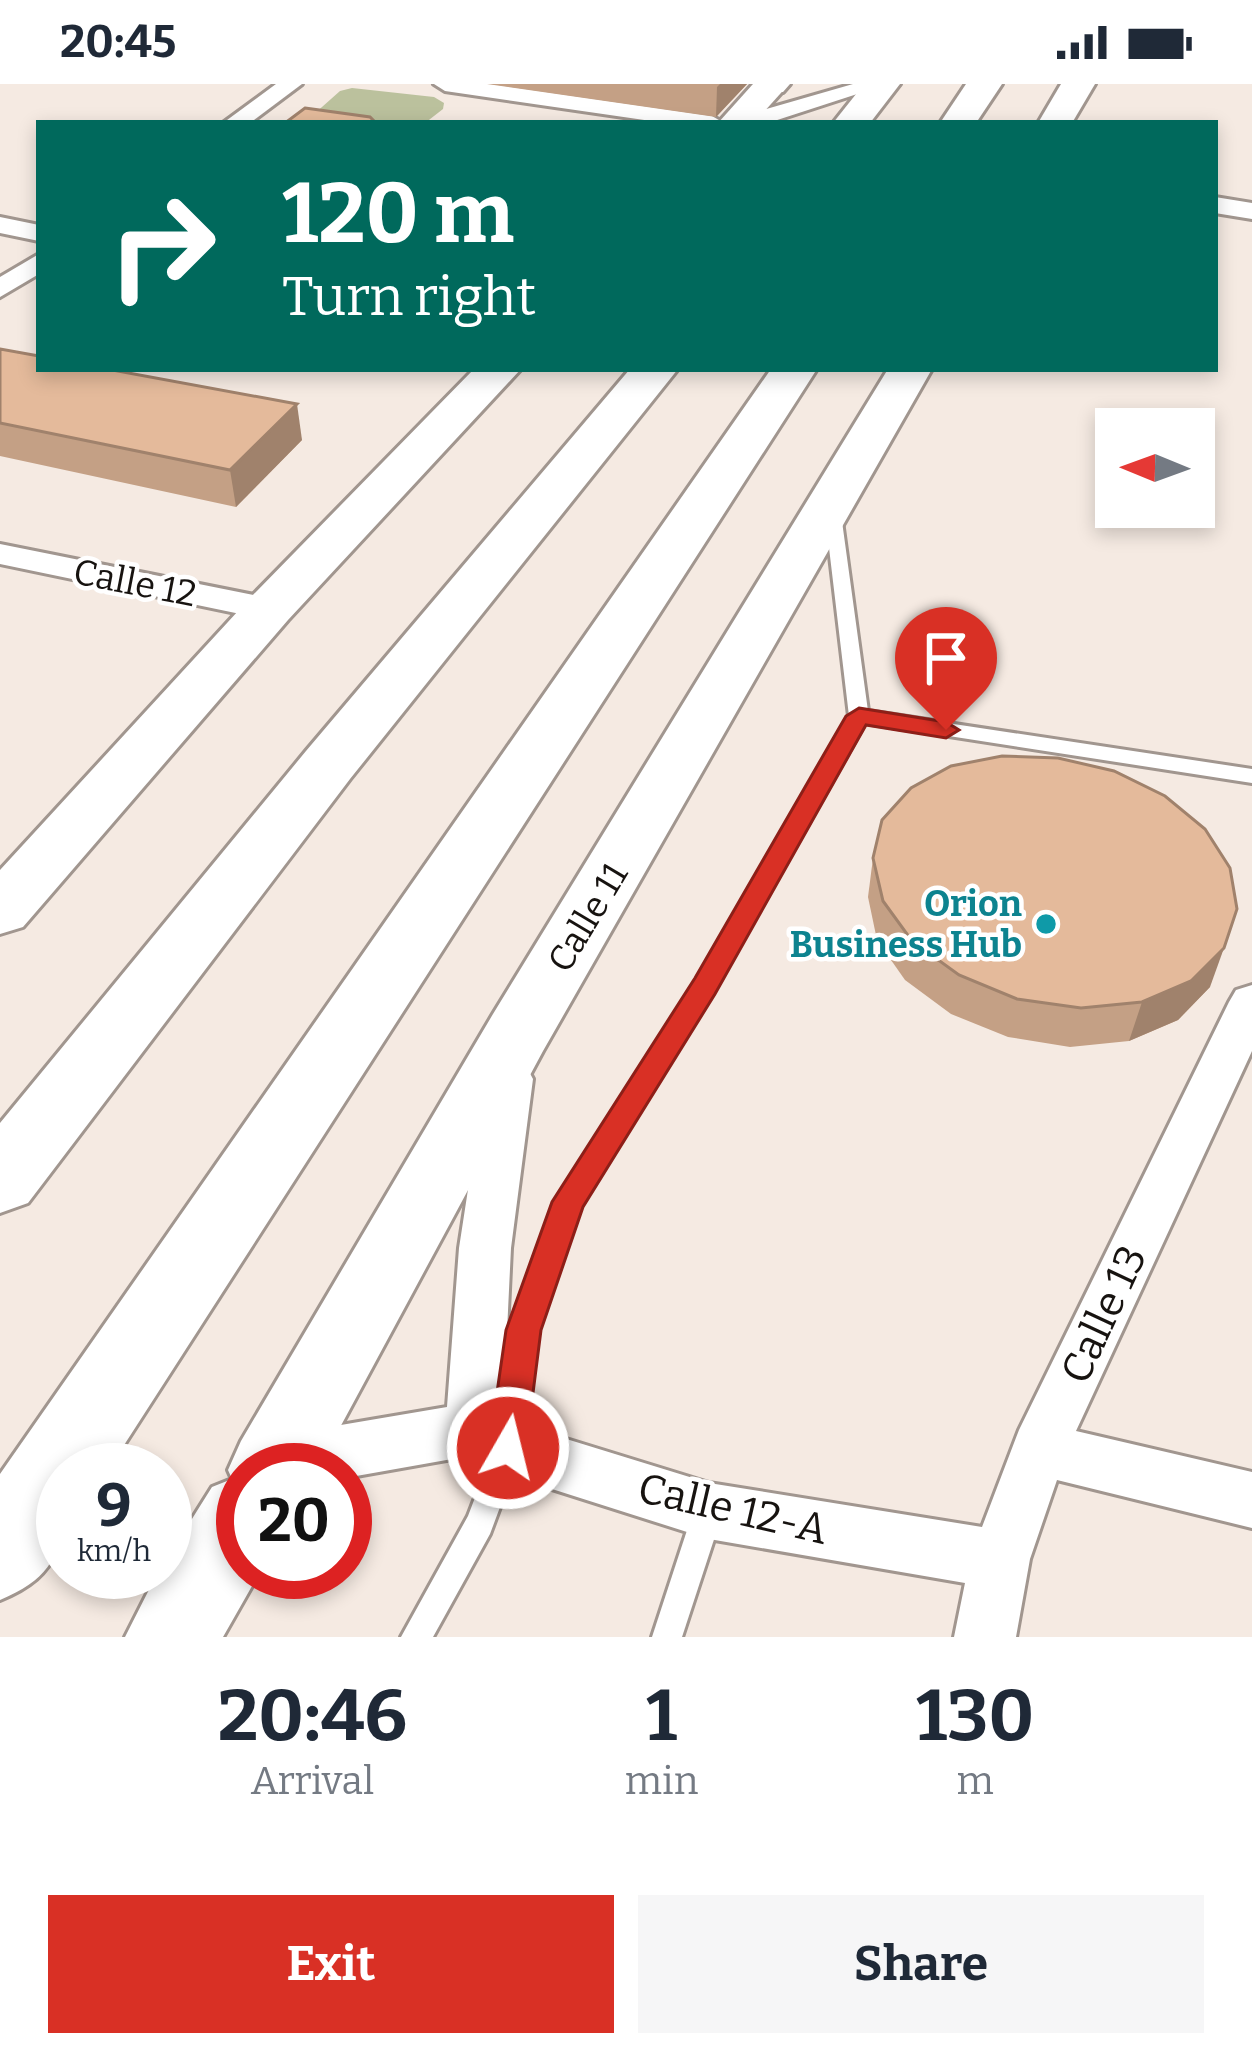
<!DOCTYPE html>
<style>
:root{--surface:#fff;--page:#f6f6f7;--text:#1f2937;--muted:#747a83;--accent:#d93025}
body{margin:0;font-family:Bitter,serif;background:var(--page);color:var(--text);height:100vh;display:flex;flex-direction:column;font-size:45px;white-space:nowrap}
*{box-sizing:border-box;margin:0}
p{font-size:39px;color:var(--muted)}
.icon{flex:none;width:66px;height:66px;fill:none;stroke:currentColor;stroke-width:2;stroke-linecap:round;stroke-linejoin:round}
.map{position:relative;height:1553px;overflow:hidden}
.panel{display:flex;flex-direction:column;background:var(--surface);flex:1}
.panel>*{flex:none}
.hud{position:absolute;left:36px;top:36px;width:1182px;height:252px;border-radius:0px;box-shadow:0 6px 18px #0003;background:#00695c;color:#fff;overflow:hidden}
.needle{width:78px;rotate:271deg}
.controls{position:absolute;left:1095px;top:324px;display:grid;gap:24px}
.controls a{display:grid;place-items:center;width:120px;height:120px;border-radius:0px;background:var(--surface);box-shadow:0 6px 18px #0003;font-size:60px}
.speed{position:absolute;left:36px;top:1359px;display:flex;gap:24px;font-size:60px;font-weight:700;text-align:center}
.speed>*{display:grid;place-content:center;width:156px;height:156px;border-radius:50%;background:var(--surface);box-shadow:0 6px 18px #0003;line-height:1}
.speed small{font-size:30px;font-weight:400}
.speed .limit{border:18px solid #d22;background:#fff;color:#111}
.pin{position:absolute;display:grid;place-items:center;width:102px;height:102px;color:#fff;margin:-123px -51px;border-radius:50% 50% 50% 0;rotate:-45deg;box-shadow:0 0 12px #0007}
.pin .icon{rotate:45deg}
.me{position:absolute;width:132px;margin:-66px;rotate:8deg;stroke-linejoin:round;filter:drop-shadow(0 0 9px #0008)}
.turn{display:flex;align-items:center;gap:42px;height:252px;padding:0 48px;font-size:54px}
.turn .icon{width:156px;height:156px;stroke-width:2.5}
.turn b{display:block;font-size:84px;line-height:102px}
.eta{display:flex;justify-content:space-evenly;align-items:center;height:204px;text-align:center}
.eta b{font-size:72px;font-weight:700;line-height:84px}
.action{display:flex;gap:24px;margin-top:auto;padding:24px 48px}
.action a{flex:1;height:138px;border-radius:0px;background:var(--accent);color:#fff;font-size:48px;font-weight:700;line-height:138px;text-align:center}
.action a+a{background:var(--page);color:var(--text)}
.status{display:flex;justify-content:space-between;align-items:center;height:84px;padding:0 60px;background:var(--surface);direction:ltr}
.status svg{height:33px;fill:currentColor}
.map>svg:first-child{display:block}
.green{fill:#bbc19d}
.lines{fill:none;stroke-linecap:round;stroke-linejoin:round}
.lane-casing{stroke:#a1968f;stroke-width:6}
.street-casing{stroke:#a1968f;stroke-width:6}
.secondary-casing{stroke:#a1968f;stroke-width:6}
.highway-casing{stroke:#a1968f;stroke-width:6}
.lane{fill:#fff;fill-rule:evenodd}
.street{fill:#fff;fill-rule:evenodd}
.secondary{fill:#fff;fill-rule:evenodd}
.highway{fill:#fff;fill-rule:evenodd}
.wall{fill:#c4a085}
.shaded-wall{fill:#a0826c}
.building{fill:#e4ba9b;stroke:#a0826c;stroke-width:3}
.route{fill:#d93025;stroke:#8d1f18;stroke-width:3}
.culture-dot{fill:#0f9aa8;stroke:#fff;stroke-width:4.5}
.labels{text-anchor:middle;stroke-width:9;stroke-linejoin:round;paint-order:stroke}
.street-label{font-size:36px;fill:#171310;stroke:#fff}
.culture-label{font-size:36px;font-weight:bold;fill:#0d838f;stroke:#fff;text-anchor:end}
.near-street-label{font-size:42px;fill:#171310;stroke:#fff}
</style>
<div class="status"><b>20:45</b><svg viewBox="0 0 49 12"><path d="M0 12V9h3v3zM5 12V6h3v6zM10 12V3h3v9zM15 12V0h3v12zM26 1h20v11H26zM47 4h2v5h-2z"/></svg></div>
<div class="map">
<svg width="1252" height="1553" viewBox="0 0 1252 1553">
<rect width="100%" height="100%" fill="#f5eae2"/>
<polygon class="green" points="352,4 434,13 444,19 443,25 425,39 304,39 340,7"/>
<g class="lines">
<defs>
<g id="lane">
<polygon points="833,425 841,430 868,627 1252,685 1252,699 865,639 713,908 580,1121 537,1247 522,1364 490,1450 433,1553 401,1553 468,1432 494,1364 511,1247 555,1118 697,896 849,632 825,430"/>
<polygon points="708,1414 718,1418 723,1428 682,1553 652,1553 693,1428 698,1418"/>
</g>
<g id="street">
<polygon points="276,0 302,0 250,39 223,39"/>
<polygon points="434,0 491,0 712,32 724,39 665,39 445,7"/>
<polygon points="853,0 888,0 768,39 731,39 735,34"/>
<polygon points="1215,113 1252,119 1252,135 1215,129"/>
<polygon points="0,133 39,141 39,157 0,149"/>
<polygon points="39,170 39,190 0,213 0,193"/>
<polygon points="0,460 269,514 282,517 287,525 282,533 269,536 0,480"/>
<polygon points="1252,901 1252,967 1076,1347 1252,1388 1252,1444 1057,1396 1030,1475 1016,1553 954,1553 965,1499 709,1455 508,1391 469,1372 345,1394 345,1386 250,1386 247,1379 256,1360 276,1352 447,1323 459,1164 485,995 492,982 509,976 526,982 533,995 511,1164 503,1331 521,1341 709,1399 982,1443 1019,1346 1229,918 1236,906"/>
</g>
<g id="secondary">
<polygon points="753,0 789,0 754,39 718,39"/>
<polygon points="1061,0 1095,0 1072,39 1038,39"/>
<polygon points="474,285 521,285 288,536 23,843 0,850 0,786 250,514"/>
<polygon points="888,285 932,285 543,967 317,1386 243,1386 243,1488 260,1488 223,1553 125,1553 158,1488 165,1488 165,1478 212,1403 232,1395 228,1386 241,1357 493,930"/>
</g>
<g id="highway">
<polygon points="790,0 783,8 759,8 753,1"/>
<polygon points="864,0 900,0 870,39 833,39"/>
<polygon points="966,0 1002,0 976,39 940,39"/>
<polygon points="630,285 678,285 350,695 28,1119 0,1129 0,1039 306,667"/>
<path d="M771 285H817L108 1386H63C63 1451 68 1488 0 1516V1390Z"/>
</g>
</defs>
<use href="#lane" class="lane-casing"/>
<use href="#street" class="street-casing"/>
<use href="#secondary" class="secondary-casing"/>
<use href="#highway" class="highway-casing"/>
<use href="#lane" class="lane"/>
<use href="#street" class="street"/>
<use href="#secondary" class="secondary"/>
<use href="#highway" class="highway"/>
</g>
<g class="wall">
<polygon points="487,0 747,0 716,33"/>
<polygon points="0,265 302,356 236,423 0,372"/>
<polygon points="873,774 1210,903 1178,936 1129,957 1070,963 1008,953 951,930 905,896 877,856 868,813"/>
</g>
<g class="shaded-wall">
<polygon points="720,0 747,0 716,33 717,3"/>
<polygon points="297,320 302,356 236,423 230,386"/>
<polygon points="1224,864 1210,903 1178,936 1129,957 1142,918"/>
</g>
<g class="building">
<polygon points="305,24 370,33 376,39 285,39"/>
<polygon points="0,265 39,272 39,285 107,285 297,320 230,386 0,339"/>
<polygon points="1002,672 1058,674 1114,687 1165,712 1205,745 1230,784 1237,825 1224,864 1191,897 1142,918 1081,924 1017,915 959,891 912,857 883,817 873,774 882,736 911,704 951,682"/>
</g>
<polygon class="route" points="859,624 946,638 959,646 946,654 866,641 715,910 583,1123 541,1246 526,1364 521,1377 508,1382 495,1377 489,1364 506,1246 552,1118 695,894 846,632"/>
<circle class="culture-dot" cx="1046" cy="840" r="12"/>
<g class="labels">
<g class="street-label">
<text transform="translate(135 498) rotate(11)" y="13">Calle 12</text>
<text transform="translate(587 833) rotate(-59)" y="13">Calle 11</text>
</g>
<g class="culture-label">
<text x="1022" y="832">Orion<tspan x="1022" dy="41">Business Hub</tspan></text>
</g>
<g class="near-street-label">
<text transform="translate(1103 1230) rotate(-65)" y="15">Calle 13</text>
<text transform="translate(733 1424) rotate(13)" y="15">Calle 12-A</text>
</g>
</g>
</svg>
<div class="controls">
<a><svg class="needle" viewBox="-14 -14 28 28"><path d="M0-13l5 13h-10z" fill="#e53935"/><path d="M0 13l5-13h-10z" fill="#747a83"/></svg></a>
</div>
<div class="speed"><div>9<small>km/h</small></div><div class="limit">20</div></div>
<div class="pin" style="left:946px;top:646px;background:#d93025"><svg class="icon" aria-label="arrive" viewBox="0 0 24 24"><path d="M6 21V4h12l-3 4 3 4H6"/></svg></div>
<svg class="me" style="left:508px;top:1364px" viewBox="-20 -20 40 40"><circle r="17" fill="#d93025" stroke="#fff" stroke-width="3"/><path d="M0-11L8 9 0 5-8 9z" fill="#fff"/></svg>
<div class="hud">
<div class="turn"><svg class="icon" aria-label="right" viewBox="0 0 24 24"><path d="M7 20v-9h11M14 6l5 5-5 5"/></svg><div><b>120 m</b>Turn right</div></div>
</div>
</div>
<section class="panel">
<div class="eta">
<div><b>20:46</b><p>Arrival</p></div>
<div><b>1</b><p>min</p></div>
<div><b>130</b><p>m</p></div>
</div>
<div class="action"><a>Exit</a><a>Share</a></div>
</section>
